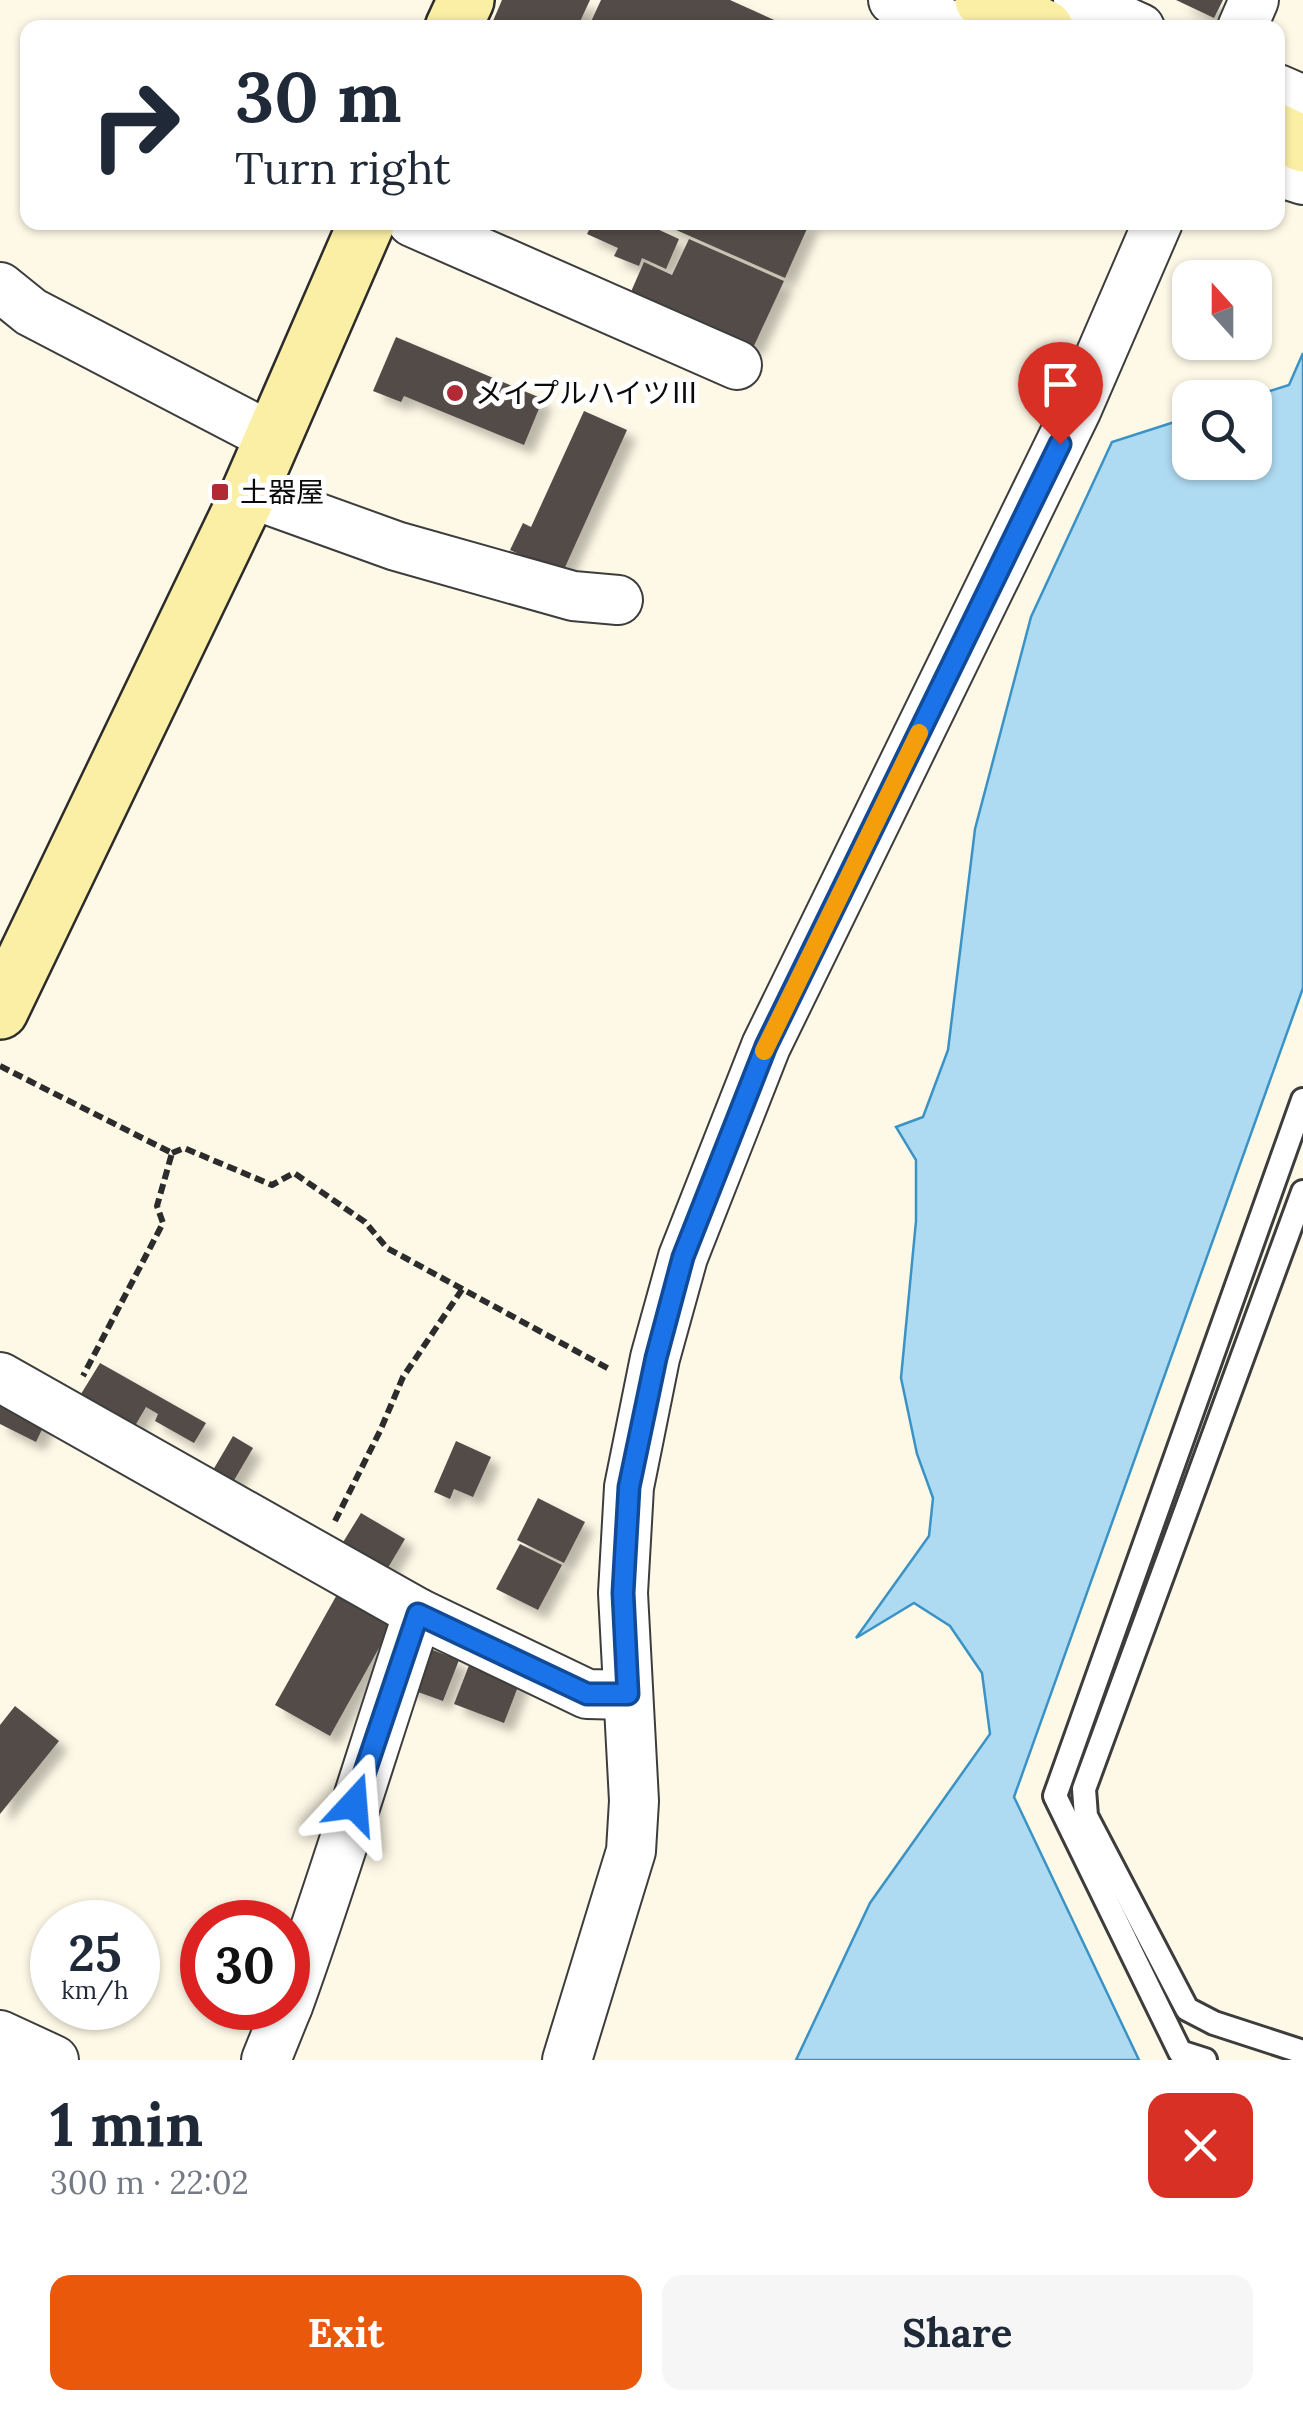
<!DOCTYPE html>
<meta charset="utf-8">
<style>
:root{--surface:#fff;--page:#f6f6f7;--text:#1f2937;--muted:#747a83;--accent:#ea580c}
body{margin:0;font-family:Lora,"Noto Sans JP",serif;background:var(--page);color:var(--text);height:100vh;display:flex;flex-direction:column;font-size:38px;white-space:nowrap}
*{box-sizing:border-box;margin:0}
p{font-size:32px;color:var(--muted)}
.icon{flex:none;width:55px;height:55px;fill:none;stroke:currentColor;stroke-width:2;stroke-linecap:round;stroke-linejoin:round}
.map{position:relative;height:2060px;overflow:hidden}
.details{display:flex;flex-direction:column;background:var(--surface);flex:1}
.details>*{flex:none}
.top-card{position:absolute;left:20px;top:20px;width:1265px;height:210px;border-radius:20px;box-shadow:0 2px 8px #0004;background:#fff;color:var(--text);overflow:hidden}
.needle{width:65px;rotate:339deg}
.fabs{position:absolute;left:1172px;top:260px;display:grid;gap:20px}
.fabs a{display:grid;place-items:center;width:100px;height:100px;border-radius:20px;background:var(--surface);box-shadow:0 2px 8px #0004;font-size:50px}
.speed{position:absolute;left:30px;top:1900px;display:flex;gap:20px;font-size:50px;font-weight:700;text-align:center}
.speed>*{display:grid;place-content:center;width:130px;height:130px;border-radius:50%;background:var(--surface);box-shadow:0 2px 8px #0004;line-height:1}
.speed small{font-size:25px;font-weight:400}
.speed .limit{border:15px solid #d22;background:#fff;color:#111}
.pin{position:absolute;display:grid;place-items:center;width:85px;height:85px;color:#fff;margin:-102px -42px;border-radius:50% 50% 50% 0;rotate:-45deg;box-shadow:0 0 10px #0007}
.pin .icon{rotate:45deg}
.me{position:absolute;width:110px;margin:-55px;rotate:19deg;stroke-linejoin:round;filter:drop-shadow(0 0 8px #0008)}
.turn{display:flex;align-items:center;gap:35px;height:210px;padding:0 50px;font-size:45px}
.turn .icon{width:130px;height:130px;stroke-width:2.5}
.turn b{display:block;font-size:70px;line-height:85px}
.round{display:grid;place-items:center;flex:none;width:105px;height:105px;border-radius:20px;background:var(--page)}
.summary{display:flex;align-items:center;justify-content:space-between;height:170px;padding:0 50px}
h1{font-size:60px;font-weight:700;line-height:75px}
.action{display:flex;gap:20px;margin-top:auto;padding:20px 50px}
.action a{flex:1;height:115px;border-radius:20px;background:var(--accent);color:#fff;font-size:40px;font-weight:700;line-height:115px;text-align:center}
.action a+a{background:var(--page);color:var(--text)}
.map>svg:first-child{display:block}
.water{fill:#afdbf2;stroke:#3a92c5;stroke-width:2.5}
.building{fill:#524b47;filter:url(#shadow)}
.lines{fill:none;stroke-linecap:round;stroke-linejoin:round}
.lane-casing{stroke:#3d3d3d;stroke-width:28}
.street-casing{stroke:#3d3d3d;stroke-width:52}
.secondary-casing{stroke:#2c2c2c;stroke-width:60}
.path{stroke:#2c2c2c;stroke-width:6;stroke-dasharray:10 5;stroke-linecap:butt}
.lane{stroke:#fff;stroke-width:22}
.street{stroke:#fff;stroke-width:48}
.secondary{stroke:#fbefa5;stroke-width:55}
.route-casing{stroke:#114b97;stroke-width:25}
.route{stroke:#1a73e8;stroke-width:18}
.slow{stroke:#f59e0b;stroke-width:18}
.poi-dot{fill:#b12a35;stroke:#fff;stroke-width:4}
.labels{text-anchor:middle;stroke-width:10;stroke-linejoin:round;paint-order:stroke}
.poi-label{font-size:28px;fill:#0a0a0a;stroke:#fff;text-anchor:start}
</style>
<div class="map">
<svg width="1303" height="2060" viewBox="0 0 1303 2060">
<defs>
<filter id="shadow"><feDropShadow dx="9" dy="9" stdDeviation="5" flood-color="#0004"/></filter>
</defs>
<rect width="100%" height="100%" fill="#fef9e7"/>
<polygon class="water" points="1303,353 1303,988 1014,1797 1139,2060 796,2060 870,1903 990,1734 982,1673 950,1626 914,1603 856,1638 929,1536 933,1498 917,1454 901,1378 916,1221 916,1160 896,1127 923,1117 948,1050 975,829 1031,617 1112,442 1190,417 1190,462 1255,462 1255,398 1251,397 1289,385"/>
<g class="building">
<polygon points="502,0 590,0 577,28 507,28 493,21"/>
<polygon points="601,0 730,0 792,28 588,28"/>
<polygon points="1176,0 1223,0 1214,18"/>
<polygon points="593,222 642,222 679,239 666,269 642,258 639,266 614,256 618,248 587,234"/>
<polygon points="658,222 810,222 785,278"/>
<polygon points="689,239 784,281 753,348 630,294 644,262 672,275"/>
<polygon points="396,337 543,399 524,445 404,396 401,402 373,391"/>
<polygon points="584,411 627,430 562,574 510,550 523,523 531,527"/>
<polygon points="100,1363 206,1423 194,1443 155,1421 158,1414 146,1407 128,1438 73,1407"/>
<polygon points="0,1392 48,1417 36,1442 0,1424"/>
<polygon points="233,1436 253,1448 226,1494 206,1482"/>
<polygon points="456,1441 491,1457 473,1497 454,1489 450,1499 434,1492"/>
<polygon points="538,1498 585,1522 564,1563 517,1540"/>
<polygon points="361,1513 405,1539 382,1578 337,1552"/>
<polygon points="520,1544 562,1565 538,1610 496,1589"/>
<polygon points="339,1591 394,1621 330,1736 275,1705"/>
<polygon points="420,1645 459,1660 443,1701 404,1687"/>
<polygon points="471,1660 521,1679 504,1723 454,1704"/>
<polygon points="15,1706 59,1741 0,1814 0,1725"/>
</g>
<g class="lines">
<defs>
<g id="lane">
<polyline points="1303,1192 1084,1789 1086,1816 1187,2009 1214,2023 1303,2052"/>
<polyline points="1205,2060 1180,2052 1055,1796 1303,1100"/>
</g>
<g id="street">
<polyline points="893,0 957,28"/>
<polyline points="1078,0 1140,28"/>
<polyline points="1242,28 1254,0"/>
<polyline points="1278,89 1303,100"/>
<polyline points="1278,172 1303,180"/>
<polyline points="412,222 737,365"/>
<polyline points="0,287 31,312 273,438"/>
<polyline points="249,493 396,546 573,596 618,600"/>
<path d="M0 1377 418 1613C374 1744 335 1876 288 2006"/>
<polyline points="418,1613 587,1694 628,1695"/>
<polyline points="0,2035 54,2060"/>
<polyline points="266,2060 287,2008"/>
<polyline points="567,2060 631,1851 634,1801 623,1593 629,1487 655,1358 683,1257 766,1046 1077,409 1158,222"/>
</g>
<g id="secondary">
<polyline points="983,0 1045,28"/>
<polyline points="453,28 466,0"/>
<polyline points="1278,132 1303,144"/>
<polyline points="0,1011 249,493 367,222"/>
</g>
</defs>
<use href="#lane" class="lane-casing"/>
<use href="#street" class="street-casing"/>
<use href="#secondary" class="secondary-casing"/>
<g class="path">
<polyline points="0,1066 172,1153 157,1206 163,1223 83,1376"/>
<polyline points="172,1153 184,1148 272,1185 294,1173 365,1222 387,1248 611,1370"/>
<polyline points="335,1521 380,1431 403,1377 463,1288"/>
</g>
<use href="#lane" class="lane"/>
<use href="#street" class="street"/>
<use href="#secondary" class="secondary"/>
</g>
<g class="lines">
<defs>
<polyline id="route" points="354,1804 418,1614 587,1694 628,1694 623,1593 629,1487 656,1358 683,1257 766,1046 1060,444"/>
</defs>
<use href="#route" class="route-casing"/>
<use href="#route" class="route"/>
<polyline class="slow" points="764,1051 919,733"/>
</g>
<g class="poi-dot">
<circle cx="455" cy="393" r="10"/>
<rect x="210" y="482" width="20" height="20" rx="5"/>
</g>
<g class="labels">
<g class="poi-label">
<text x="475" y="403">メイプルハイツⅢ</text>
<text x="240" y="502">土器屋</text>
</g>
</g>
</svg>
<div class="fabs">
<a><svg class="needle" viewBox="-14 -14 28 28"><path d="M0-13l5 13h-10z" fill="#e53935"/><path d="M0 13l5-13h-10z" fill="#747a83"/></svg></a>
<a><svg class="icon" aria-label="search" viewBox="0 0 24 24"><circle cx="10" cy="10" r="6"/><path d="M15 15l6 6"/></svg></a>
</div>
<div class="speed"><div>25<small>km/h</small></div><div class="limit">30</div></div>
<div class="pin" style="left:1060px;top:444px;background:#d93025"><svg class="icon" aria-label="arrive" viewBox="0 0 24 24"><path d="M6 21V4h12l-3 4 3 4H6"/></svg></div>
<svg class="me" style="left:354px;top:1804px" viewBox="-20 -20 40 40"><path d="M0-17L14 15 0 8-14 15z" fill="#1a73e8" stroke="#fff" stroke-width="4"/></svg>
<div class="top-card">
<div class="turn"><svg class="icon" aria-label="right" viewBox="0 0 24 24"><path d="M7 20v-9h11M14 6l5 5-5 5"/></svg><div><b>30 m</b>Turn right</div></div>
</div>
</div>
<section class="details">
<div class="summary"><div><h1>1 min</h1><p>300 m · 22:02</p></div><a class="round" style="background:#d93025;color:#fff"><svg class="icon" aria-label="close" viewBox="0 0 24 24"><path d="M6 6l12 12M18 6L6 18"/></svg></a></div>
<div class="action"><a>Exit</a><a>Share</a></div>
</section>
